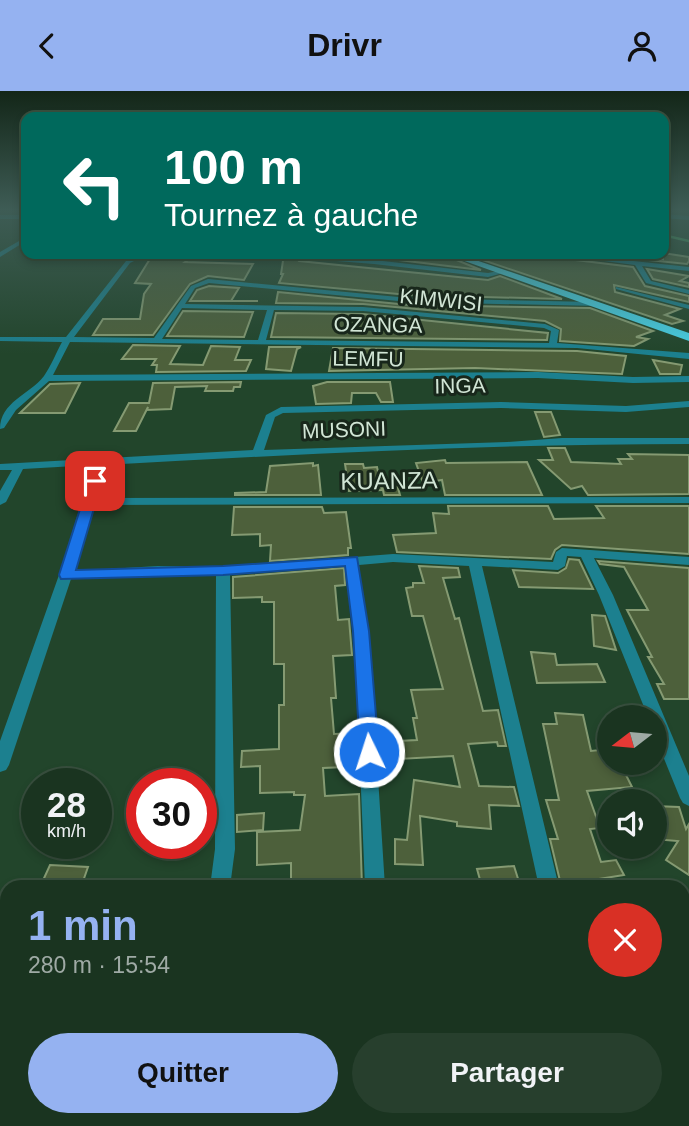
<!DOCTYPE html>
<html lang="fr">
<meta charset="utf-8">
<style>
:root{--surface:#1a3420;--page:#273f2d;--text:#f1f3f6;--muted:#9faaa5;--line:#384f3e;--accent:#95b2f1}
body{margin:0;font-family:Helvetica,sans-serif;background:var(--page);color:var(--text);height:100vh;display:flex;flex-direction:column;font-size:26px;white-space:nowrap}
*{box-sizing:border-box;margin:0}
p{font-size:23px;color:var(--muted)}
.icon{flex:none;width:38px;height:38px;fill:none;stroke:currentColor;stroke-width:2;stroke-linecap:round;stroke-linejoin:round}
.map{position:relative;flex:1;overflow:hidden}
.side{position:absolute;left:0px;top:789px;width:690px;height:247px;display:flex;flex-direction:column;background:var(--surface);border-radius:21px 21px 0 0;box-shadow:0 4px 10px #0003,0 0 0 2px var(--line)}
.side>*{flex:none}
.hud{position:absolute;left:21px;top:21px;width:648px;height:147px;border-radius:14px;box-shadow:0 4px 10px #0003,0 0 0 2px var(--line);background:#00695c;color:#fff;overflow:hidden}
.needle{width:46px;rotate:254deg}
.tools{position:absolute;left:597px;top:614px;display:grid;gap:14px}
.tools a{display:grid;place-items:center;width:70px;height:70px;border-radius:50%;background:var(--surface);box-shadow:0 4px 10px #0003,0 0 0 2px var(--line);font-size:35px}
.speed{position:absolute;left:21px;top:677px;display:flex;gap:14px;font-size:35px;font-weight:700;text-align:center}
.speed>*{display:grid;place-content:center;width:91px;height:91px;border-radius:50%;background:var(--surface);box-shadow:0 4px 10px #0003,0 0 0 2px var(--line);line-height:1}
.speed small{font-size:18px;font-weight:400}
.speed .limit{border:10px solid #d22;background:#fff;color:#111}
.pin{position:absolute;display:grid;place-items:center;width:60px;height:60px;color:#fff;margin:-30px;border-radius:14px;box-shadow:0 4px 10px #0006}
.me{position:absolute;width:77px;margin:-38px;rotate:356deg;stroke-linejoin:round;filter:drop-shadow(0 0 5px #0008)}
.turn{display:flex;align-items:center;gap:24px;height:147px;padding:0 28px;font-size:32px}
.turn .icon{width:91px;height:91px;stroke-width:2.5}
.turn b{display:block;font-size:49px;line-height:60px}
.round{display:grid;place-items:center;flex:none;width:74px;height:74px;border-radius:37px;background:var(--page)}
.headline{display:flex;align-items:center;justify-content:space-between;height:119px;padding:0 28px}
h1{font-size:42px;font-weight:800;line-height:52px;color:var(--accent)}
.cta{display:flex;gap:14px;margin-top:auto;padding:14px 28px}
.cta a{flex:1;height:80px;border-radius:42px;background:var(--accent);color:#111;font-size:28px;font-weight:800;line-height:80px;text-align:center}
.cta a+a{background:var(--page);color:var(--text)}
header{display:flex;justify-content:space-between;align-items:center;height:91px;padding:0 28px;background:var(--accent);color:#111;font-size:32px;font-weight:800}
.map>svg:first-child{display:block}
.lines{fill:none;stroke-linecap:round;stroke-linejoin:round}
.stream{stroke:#45a661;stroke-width:2.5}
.building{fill:#4d603b;stroke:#859a72;stroke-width:2}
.street{fill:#1c808f;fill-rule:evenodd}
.highway{fill:#48d0e6;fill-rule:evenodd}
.route{fill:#1a73e8;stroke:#114b97;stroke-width:2}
.labels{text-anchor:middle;stroke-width:6;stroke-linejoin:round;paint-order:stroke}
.far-street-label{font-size:21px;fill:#d1e5d5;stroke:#18271b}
.street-label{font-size:24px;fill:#d1e5d5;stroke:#18271b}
</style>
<header><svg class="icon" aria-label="back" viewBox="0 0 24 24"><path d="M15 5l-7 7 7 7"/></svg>Drivr<svg class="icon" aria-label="person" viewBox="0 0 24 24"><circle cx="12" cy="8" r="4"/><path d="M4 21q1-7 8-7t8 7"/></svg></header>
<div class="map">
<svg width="689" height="1035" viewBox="0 0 689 1035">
<rect width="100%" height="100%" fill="#22452b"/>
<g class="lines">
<polyline class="stream" points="663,144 689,150"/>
</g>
<g class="building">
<polygon points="663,162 689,166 689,170 687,173 590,163 631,163 663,168"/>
<polygon points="153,163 196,163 185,171 253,173 244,189 208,185 190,193 153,244 93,244 103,228 140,228 144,203 151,193 135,192"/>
<polygon points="284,163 299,163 296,167 299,170 488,189 500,185 562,208 409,204 279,192 283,183 281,183"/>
<polygon points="321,163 442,163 481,179 374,166"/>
<polygon points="465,163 548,163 551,166 633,176 645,195 689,205 689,211 614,194 615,201 680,218 665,224 683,230 672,233"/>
<polygon points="647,178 689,185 680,190 689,192 689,196 653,188"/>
<polygon points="209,195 239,197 231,210 258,210 190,210 197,199"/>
<polygon points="278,201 409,214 590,217 653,240 636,246 648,248 634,255 560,250 561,238 545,230 363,213 276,212"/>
<polygon points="183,220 253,221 244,246 167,245"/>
<polygon points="276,222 363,223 548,242 547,249 271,246"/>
<polygon points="133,254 180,255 170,273 203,274 211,255 240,256 235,269 251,269 246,280 156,281 157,274 152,274 156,268 122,268"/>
<polygon points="269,256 301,256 297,258 291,280 266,278"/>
<polygon points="333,257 577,260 626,265 622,283 475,277 329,280"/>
<polygon points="653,269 682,274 680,283 660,283"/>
<polygon points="241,291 240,296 234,296 233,300 205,300 207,295 175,296 171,318 147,319 148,316 136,340 114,340 129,312 149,312 153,292"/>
<polygon points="327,291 390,291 393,311 381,311 376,302 352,302 351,312 316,313 313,295"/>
<polygon points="80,292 65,322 20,322 50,293"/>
<polygon points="535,321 551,321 560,344 544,346"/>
<polygon points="548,357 565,357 571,371 621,373 618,368 632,368 628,363 689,364 689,403 588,404 582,395 571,398 539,369 553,369"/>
<polygon points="445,369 446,372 527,371 542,404 445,404 442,389 423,392 416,372"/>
<polygon points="313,372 313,375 318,374 321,404 235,404 235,402 266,401 270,375"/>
<polygon points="345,373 363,373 364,377 377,376 382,399 349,400"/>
<polygon points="381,390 396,390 400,404 384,404"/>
<polygon points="448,415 548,415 554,428 604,427 596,415 689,415 689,463 562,454 555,459 551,468 397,461 393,444 436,442 433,422 449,423"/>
<polygon points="234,416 322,416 324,422 346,421 351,457 348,457 348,464 270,470 271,454 260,455 260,443 232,444"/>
<polygon points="569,468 579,469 593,498 519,496 513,479 558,482 566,477"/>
<polygon points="598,470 689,477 689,608 664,608 657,593 664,593 648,566 652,566 627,519 648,519 624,476 600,473"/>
<polygon points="419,475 458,477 460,486 443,487 455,528 459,527 483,620 498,619 506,655 498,655 497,651 468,653 479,695 514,696 519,715 489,714 491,738 457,735 457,731 420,725 423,774 395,773 395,748 407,749 414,689 460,696 453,665 380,669 378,651 417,649 413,627 417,627 411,599 443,598 423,525 412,525 406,497 413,496 413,492 424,492"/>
<polygon points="344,477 345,494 335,495 338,529 349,528 352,564 333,565 336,607 331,607 334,643 356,642 357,670 345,671 345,676 323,677 325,705 359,703 362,796 291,796 291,772 257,774 257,741 300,739 305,704 294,704 294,701 260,702 260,675 241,676 242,660 279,658 279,614 284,614 284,573 274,573 274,511 262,511 262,506 233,507 233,486"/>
<polygon points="592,524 605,525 616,559 594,555"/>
<polygon points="531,561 555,563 557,574 597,573 605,591 537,592"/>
<polygon points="555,622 583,624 591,660 609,658 609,672 620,672 632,696 587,700 600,737 590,738 601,771 616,769 624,784 561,794 550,748 558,748 546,709 559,709 543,633 557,633"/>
<polygon points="654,715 679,716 686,738 689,733 689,784 666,769 678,750 654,748"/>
<polygon points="264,722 263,739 237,741 237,724"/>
<polygon points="50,774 88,776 81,796 40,796"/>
<polygon points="514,775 520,794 482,796 477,778"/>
</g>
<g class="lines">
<g class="street">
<polygon points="663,123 689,125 689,129 663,127"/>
<rect x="0" y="124" width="26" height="4"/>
<polygon points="26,135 26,140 23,138"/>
<polygon points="26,146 26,150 0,166 0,161"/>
<path d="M141 163H148L130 172 74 246 154 247 191 195 208 188 409 207 595 211 598 215 409 211 209 192 195 197 185 213 363 216 545 233 559 239 557 252 689 262V268L577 257 70 251 53 284 538 281 633 286 689 285V291L633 292 538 287 49 290 16 319 4 337 0 338C0 311 29 304 44 285 51 275 56 262 62 251L0 250V246H66L126 170ZM182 217 267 219 258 249 162 248ZM274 219 363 220 544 237 551 240 549 252 266 249Z"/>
<polygon points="551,163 568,163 689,176 689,180 642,175 651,190 689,199 689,203 646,192 635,174"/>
<polygon points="301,164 374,169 488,182 504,179 507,181 488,186 374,173 299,167"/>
<polygon points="616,196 689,214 689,218 616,198"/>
<path d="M689 310V316L626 321 501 317 283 322 275 326 264 359 507 351 562 347H689V353C494 353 299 363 104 374L95 407 689 406V412L93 414 74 480 158 475 223 476 393 463 553 471 556 461 562 457 689 466V474L594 467 613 504 689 685V715L683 712 680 707 654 643V626H648L599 504 581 466 567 465 565 475 558 479 482 475 559 796H539L469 475 393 471 359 474 371 576 385 796H365L356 576 346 474 230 483 235 758 230 796H210L215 758 216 484 158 483 71 488 9 674 6 679 0 681V650L59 484 93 374 23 378 6 411 0 414V400L12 379H0V373L253 359 266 324 281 316 501 311 626 315Z"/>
<polygon points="0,824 7,825 7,845 0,844"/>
<polygon points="682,954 689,957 689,989 682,986"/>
<rect x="375" y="1029" width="26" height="6"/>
<polygon points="466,1029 504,1029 501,1035 463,1035"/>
</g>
<polygon class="highway" points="445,163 458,163 689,242 689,250"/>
</g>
<linearGradient id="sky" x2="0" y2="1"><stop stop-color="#132618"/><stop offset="0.45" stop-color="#3e5c55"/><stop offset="1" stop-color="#3e5c55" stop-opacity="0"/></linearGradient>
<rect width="689" height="263" fill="url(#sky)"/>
<polygon class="route" points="95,387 102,390 76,479 223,475 357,466 369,540 379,661 376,666 369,669 363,666 360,661 353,540 345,475 223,484 61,488 59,484 89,390"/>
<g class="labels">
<g class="far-street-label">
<text transform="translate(441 209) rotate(6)" y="7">KIMWISI</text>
<text transform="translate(378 234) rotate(1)" y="7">OZANGA</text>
<text transform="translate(368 268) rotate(1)" y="7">LEMFU</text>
<text transform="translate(460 295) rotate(-1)" y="7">INGA</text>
<text transform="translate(344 339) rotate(-2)" y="7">MUSONI</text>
</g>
<g class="street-label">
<text transform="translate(389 390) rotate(-1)" y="8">KUANZA</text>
</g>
</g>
</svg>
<div class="tools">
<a><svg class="needle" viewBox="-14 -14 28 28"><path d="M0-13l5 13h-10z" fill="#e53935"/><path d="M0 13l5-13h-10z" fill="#9faaa5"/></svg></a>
<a><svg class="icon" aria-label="sound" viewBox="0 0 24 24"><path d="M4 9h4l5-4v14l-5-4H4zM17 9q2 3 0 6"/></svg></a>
</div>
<div class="speed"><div>28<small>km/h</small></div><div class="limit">30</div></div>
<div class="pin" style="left:95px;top:390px;background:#d93025"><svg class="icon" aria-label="arrive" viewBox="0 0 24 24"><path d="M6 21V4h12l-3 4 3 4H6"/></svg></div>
<svg class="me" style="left:369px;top:661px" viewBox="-20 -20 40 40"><circle r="17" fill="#1a73e8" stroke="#fff" stroke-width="3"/><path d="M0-11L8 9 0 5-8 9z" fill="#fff"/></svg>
<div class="hud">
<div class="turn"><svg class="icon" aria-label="left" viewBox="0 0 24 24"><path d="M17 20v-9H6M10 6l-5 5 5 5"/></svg><div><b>100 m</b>Tournez à gauche</div></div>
</div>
<section class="side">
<div class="headline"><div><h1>1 min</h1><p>280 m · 15:54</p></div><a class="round" style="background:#d93025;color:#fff"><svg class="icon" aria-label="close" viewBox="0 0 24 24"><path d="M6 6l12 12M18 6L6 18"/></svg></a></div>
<div class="cta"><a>Quitter</a><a>Partager</a></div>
</section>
</div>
